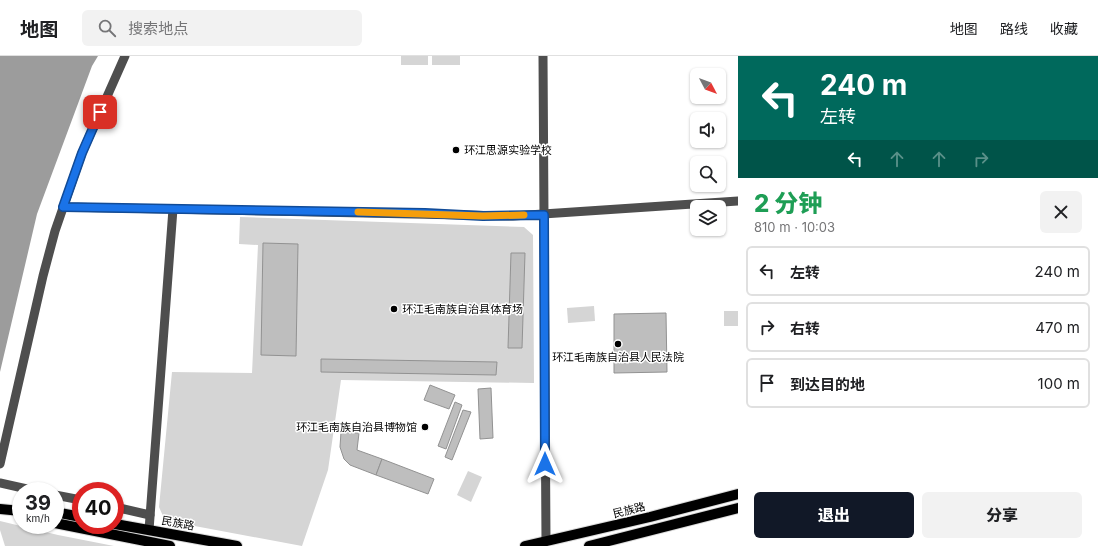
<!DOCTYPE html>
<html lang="zh">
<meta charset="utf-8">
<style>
:root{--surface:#fff;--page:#f2f2f2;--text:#202124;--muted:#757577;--line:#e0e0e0;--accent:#111827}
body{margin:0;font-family:Inter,"Noto Sans SC",sans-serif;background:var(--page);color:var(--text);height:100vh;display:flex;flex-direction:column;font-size:15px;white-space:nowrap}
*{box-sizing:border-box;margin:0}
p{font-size:13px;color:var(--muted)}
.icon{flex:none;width:22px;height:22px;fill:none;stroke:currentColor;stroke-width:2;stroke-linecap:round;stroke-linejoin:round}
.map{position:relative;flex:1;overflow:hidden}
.panel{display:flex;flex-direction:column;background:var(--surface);width:360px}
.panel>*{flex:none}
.hud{background:#00695c;color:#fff;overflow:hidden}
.needle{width:26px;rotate:131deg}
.controls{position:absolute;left:690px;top:12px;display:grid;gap:8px}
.controls a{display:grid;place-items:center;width:36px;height:36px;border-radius:6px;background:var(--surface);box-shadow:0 1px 3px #0004;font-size:20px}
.speed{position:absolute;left:12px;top:426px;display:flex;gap:8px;font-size:20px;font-weight:700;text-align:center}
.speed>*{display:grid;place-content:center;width:52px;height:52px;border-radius:50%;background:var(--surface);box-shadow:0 1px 3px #0004;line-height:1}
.speed small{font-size:10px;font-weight:400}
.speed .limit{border:6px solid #d22;background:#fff;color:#111}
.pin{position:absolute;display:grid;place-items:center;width:34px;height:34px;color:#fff;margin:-17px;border-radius:8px;box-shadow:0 2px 6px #0006}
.me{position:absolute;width:44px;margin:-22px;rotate:0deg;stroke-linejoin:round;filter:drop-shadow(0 0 3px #0008)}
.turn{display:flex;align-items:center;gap:14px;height:84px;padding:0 16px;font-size:18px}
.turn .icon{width:52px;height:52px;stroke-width:2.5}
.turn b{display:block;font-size:28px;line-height:34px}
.lanes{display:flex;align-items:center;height:38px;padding:0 16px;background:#0003;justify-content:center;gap:20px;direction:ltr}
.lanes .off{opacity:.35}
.round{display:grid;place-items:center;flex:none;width:42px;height:42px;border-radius:6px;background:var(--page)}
.overview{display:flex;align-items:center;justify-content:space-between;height:68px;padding:0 16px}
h1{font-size:24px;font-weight:800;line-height:30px;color:#1e9e55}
.cta{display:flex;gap:8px;margin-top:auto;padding:8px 16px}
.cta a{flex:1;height:46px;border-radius:6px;background:var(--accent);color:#fff;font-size:16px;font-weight:800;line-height:46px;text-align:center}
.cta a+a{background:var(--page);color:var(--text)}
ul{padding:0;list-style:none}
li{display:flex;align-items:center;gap:12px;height:50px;margin:0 8px 6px;padding:0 8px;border:2px solid var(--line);border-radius:6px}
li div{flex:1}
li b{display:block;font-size:15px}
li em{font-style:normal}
header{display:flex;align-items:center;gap:24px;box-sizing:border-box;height:56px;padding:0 20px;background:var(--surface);border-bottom:1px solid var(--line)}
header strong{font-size:19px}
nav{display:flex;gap:22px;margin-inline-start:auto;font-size:14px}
.search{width:280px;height:36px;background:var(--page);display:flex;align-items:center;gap:10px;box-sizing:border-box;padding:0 14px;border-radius:6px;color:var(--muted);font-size:15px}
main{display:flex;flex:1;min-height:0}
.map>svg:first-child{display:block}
.green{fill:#d5d5d5}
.water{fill:#9c9c9c}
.building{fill:#bebebe;stroke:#929292}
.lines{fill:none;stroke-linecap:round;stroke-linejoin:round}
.major-casing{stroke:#dbdbdb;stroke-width:12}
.minor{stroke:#4e4e4e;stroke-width:9}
.major{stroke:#000;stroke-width:10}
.route-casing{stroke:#114b97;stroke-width:10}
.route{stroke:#1a73e8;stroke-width:7}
.slow{stroke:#f59e0b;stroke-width:7}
.poi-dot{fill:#000;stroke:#fff;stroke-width:1.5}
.labels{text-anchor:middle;stroke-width:3;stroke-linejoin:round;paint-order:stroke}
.poi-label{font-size:11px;fill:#000;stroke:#fff;text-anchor:start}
.street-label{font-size:11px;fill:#000;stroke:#fff}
</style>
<header>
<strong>地图</strong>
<div class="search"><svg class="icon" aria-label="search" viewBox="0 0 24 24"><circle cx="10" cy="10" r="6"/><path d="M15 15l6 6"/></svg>搜索地点</div>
<nav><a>地图</a><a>路线</a><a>收藏</a></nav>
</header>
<main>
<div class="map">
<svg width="738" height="490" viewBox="0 0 738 490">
<rect width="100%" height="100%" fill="#fff"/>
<g class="green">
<rect x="401" y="0" width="27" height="9"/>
<rect x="432" y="0" width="28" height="9"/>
<polygon points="240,161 524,171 533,179 534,327 341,324 328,414 302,490 168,465 163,460 159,451 172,316 252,317 258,189 239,188"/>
<polygon points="594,250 595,265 568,267 567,252"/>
<rect x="724" y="255" width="14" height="15"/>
<polygon points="468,415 482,421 471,446 457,439"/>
<polygon points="0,465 58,479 114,490 5,490 0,474"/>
</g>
<polygon class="water" points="0,0 98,0 92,10 37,158 0,316"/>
<g class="building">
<polygon points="263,187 298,188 296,300 261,299"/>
<polygon points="511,197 525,197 522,292 508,292"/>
<polygon points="666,257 667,316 614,317 614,258"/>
<polygon points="321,303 497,306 496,319 321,316"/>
<polygon points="430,329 455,339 449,353 424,344"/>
<polygon points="491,332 493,382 480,383 478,333"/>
<polygon points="455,346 462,349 446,393 438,390"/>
<polygon points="463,354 471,356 452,404 445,401"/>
<polygon points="341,376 359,377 357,394 382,403 376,419 350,409 344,403 340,391"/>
<polygon points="382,403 434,423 428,438 376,419"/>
</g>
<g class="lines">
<defs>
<g id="major">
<polyline points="0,453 21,455"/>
<polyline points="55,456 81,461"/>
<polyline points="55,467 170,490"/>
<polyline points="115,468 237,490"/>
<polyline points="525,490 650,461 738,438"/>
<polyline points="589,490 738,452"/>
</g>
</defs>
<use href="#major" class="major-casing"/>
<g class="minor">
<polyline points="543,0 546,485"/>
<polyline points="63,151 513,160 738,145"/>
<polyline points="0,408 43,220 55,175 82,97 125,0"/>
<polyline points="0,427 36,435"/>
<polyline points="55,439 81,444"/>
<polyline points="115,451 150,459"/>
<polyline points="149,474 173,153"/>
</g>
<use href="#major" class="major"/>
</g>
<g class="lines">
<defs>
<polyline id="route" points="100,56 82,97 63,151 425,157 483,160 544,159 545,408"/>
</defs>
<use href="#route" class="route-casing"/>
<use href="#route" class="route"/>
<polyline class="slow" points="358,156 483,160 524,159"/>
</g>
<g class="poi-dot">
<circle cx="456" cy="94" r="4"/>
<circle cx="394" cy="253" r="4"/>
<circle cx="618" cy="288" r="4"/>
<circle cx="425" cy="371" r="4"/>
</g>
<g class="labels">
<g class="poi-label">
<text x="464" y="98">环江思源实验学校</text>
<text x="402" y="257">环江毛南族自治县体育场</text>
<text x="618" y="305" text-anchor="middle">环江毛南族自治县人民法院</text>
<text x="417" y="375" text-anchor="end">环江毛南族自治县博物馆</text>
</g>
<g class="street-label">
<text transform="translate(629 454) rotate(-14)" y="4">民族路</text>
<text transform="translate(178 467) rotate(10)" y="4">民族路</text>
</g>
</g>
</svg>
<div class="controls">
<a><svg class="needle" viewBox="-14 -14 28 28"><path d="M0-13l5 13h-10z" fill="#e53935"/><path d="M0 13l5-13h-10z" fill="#757577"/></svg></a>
<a><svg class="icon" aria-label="sound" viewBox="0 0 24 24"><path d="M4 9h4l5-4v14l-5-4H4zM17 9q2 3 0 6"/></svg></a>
<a><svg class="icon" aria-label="search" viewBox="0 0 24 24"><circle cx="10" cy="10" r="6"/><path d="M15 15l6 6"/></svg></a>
<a><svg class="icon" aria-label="layers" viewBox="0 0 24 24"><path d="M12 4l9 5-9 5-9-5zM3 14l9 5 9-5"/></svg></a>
</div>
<div class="speed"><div>39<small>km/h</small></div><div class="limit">40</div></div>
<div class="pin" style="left:100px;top:56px;background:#d93025"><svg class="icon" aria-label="arrive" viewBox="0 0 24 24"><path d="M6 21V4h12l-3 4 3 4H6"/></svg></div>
<svg class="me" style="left:545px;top:408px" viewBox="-20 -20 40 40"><path d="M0-17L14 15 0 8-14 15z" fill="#1a73e8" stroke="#fff" stroke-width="4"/></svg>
</div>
<section class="panel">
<div class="hud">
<div class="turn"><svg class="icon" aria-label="left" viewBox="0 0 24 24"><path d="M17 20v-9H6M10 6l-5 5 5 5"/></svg><div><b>240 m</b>左转</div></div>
<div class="lanes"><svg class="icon" aria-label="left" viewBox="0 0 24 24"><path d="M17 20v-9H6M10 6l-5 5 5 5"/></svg><svg class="icon off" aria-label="ahead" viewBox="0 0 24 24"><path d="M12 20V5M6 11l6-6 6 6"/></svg><svg class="icon off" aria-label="ahead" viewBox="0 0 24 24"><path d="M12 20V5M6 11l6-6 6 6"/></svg><svg class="icon off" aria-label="right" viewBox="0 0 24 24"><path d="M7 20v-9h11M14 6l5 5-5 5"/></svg></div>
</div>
<div class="overview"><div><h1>2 分钟</h1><p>810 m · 10:03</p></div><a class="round"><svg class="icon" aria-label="close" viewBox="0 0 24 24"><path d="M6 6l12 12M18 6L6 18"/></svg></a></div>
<ul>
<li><svg class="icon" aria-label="left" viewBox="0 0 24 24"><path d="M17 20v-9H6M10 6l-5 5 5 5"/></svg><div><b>左转</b></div><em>240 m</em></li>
<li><svg class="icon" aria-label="right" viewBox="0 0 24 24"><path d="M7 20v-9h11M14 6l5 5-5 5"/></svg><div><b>右转</b></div><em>470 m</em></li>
<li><svg class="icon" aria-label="arrive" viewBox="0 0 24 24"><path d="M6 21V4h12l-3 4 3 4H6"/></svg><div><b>到达目的地</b></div><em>100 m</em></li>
</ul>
<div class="cta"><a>退出</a><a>分享</a></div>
</section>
</main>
